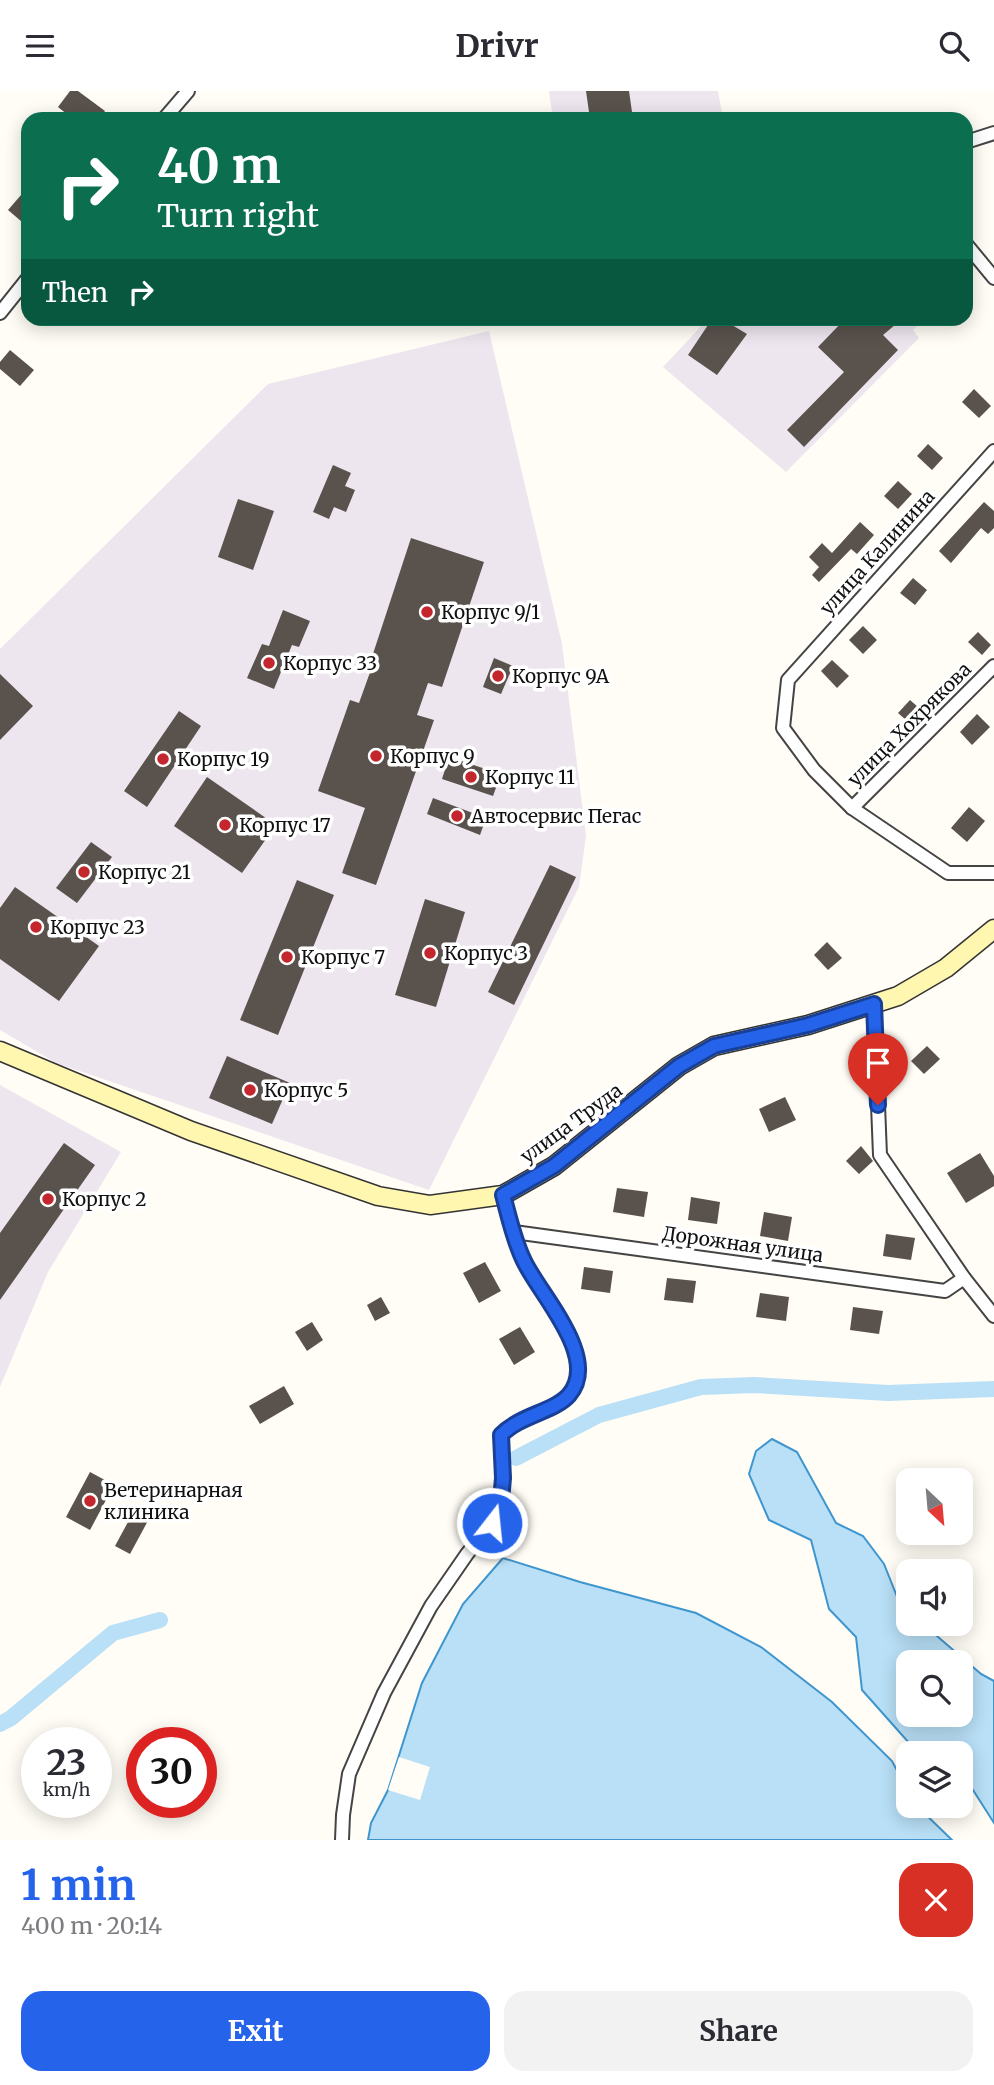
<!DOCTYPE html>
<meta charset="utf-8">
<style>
:root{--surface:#fff;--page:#f2f2f3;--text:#2b2b33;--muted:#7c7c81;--accent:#2563eb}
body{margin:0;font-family:Merriweather,serif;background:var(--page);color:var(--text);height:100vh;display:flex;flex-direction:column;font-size:26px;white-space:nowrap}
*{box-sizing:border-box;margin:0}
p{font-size:23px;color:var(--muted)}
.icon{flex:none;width:38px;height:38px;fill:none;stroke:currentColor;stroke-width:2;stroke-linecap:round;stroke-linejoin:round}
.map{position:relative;height:1749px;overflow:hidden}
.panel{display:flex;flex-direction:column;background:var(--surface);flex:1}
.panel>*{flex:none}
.banner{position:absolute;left:21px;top:21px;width:952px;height:214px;border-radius:21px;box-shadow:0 4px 18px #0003;background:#0b6e4f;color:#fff;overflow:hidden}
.needle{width:46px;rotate:154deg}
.buttons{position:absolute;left:896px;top:1377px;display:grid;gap:14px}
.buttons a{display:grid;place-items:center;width:77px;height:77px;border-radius:14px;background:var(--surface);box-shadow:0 4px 18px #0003;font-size:35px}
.speed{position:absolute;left:21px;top:1636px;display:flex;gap:14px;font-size:35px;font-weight:700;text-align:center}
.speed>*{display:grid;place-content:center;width:91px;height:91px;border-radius:50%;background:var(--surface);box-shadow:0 4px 18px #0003;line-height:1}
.speed small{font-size:18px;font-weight:400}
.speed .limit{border:10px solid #d22;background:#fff;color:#111}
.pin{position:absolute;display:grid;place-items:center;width:60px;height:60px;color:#fff;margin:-72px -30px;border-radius:50% 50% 50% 0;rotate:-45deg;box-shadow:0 0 7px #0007}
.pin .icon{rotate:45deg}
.me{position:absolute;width:77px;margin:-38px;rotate:16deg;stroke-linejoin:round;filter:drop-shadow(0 0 5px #0008)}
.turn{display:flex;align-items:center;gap:24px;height:147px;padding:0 21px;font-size:32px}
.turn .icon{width:91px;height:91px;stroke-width:2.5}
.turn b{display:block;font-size:49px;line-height:60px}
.then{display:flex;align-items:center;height:66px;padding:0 21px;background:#0003;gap:14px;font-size:26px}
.round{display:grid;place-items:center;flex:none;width:74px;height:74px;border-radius:21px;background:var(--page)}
.head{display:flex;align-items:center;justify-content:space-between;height:119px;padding:0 21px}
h1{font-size:42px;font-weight:700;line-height:52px;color:var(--accent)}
.action{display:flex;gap:14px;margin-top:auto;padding:14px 21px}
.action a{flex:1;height:80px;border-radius:21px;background:var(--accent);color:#fff;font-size:28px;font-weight:700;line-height:80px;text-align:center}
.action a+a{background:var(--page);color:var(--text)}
header{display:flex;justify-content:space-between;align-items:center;height:91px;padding:0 21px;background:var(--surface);font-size:32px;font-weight:700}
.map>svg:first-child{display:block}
.industrial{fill:#eee6ef}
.water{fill:#b9e0f7;stroke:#3f96cf;stroke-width:2;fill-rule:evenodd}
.pier{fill:#fffdf5}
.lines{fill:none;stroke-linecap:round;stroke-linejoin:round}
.canal{stroke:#b9e0f7;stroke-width:16}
.building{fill:#5a524d}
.street-casing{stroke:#444;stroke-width:16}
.secondary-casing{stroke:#333;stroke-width:21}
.street{stroke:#fff;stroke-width:12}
.secondary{stroke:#fff6b0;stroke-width:18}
.route-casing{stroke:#184099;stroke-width:18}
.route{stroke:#2563eb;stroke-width:12}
.poi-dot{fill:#c4262e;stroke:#fff;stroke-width:2.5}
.labels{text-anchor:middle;stroke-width:7;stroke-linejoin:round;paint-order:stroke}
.street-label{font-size:19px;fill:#111;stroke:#fff}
.poi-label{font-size:19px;fill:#111;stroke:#fff;text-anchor:start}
</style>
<header><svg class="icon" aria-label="menu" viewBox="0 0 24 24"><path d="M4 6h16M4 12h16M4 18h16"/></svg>Drivr<svg class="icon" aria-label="search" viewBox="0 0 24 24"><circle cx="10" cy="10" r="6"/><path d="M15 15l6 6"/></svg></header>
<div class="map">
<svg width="994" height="1749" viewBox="0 0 994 1749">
<rect width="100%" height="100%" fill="#fffdf5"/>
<g class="industrial">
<polygon points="549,0 718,0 723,28 553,28"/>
<polygon points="708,228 924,228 913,239 919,247 786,381 663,276"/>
<polygon points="489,240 562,553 586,745 579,796 429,1099 56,972 0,939 0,558 268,293"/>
<polygon points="0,994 121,1061 48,1181 0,1296"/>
</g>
<g class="water">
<path d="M772 1348 797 1361 836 1432 863 1445 884 1473 900 1513 908 1520V1533H923L981 1583 994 1590V1732L973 1699 961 1691V1662H918L862 1599 856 1546 829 1518 811 1449 769 1429 749 1383 756 1360ZM908 1572H961V1624H908Z"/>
<polygon points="503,1467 580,1491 696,1522 761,1556 832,1611 892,1670 908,1700 908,1715 917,1715 952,1749 368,1749 371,1732 388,1699 422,1592 463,1513"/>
</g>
<polygon class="pier" points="399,1666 430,1676 420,1709 388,1699"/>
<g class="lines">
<g class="canal">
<polyline points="516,1367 599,1324 701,1296 754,1294 888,1302 994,1298"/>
<polyline points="0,1633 11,1627 113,1542 160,1529"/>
</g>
</g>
<g class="building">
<polygon points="70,0 78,0 105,20 99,28 73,28 58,16"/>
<polygon points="586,0 629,0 633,28 590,28"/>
<polygon points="28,96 28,136 8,119"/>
<polygon points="712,228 722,228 747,243 717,284 688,264"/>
<polygon points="845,228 902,228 883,244 898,259 804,356 787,339 844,281 818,256"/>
<polygon points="10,259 34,279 20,295 0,278 0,271"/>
<polygon points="974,298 991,315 979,327 962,311"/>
<polygon points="928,353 943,367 932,379 917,365"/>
<polygon points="333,374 351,382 345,395 355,399 346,421 334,416 329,428 313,421"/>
<polygon points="898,390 912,403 898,418 884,405"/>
<polygon points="238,408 274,420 253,479 218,466"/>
<polygon points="984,411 994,420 994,437 988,443 981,437 951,472 939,460"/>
<polygon points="860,431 874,444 857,463 851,458 819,491 812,484 819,476 809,466 822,452 832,462"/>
<polygon points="411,447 484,471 442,596 428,592 417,624 434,629 376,794 342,782 365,717 318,700 350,609 359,612 373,573 370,572"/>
<polygon points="913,487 927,499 915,514 900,502"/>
<polygon points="283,519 310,530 299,556 292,554 274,598 247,587 262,553 269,555"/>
<polygon points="863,535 877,549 863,563 849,549"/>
<polygon points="978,541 991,554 982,564 968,551"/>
<polygon points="494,567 513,575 501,603 483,596"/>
<polygon points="832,569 849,585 837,597 821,580"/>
<polygon points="0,583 33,615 0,649"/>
<polygon points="910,609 927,624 915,637 898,622"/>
<polygon points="179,620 201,635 147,716 124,700"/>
<polygon points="977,623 990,636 972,654 960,641"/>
<polygon points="449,666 501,683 493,705 442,688"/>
<polygon points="207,686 276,734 242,782 174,735"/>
<polygon points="433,707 486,727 480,744 427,723"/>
<polygon points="969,716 985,730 967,751 951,737"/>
<polygon points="91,751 112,766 77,812 56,797"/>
<polygon points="550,774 576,786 514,914 488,901"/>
<polygon points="297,789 334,804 278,944 240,929"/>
<polygon points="15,796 99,855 59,910 0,868 0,817"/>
<polygon points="425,808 465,821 436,916 395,904"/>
<polygon points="827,851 842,867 828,879 814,864"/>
<polygon points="927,955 940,968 924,983 911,970"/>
<polygon points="227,965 290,992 272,1033 209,1007"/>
<polygon points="785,1006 796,1029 769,1041 759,1018"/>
<polygon points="64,1052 95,1074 0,1209 0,1142"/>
<polygon points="861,1055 873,1070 859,1083 846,1070"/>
<polygon points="980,1062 994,1085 994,1095 966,1112 947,1082"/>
<polygon points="617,1097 648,1101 644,1126 613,1121"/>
<polygon points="691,1106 720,1111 717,1133 688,1129"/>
<polygon points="764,1121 792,1126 788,1150 760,1145"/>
<polygon points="886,1143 915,1147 911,1169 883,1165"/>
<polygon points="485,1171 501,1200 479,1212 463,1182"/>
<polygon points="584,1176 613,1180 610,1202 581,1198"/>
<polygon points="667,1187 696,1190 693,1212 664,1209"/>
<polygon points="760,1202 789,1206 786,1230 756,1226"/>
<polygon points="381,1206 390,1222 375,1230 367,1214"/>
<polygon points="853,1216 883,1220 879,1243 850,1239"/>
<polygon points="312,1231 323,1249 307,1260 295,1241"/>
<polygon points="520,1236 535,1261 514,1274 499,1248"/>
<polygon points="284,1295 294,1313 260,1333 249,1315"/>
<polygon points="90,1381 114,1394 90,1439 66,1426"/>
<polygon points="135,1418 150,1426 130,1463 115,1455"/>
</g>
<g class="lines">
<defs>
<g id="street">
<polyline points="164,28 188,0"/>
<polyline points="966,51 994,42"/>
<polyline points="966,153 994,187"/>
<polyline points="0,222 28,187"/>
<polyline points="994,360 788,589 783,637 814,679 852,717 948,782 994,782"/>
<polyline points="852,717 994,575"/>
<polyline points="874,913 880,1064 964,1187 994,1225"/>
<polyline points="514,1141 945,1200 964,1187"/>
<path d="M342 1749 343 1724 349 1683 384 1602 431 1515 467 1463 492 1432 501 1410 503 1387 501 1344C520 1324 553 1322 569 1304 601 1267 540 1204 524 1170 514 1150 509 1126 503 1104"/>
</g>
<polyline id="secondary" points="0,960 191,1040 378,1105 430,1114 503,1104 554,1075 679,975 714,955 808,934 898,905 946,877 994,838"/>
</defs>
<use href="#street" class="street-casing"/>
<use href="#secondary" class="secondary-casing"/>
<use href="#street" class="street"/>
<use href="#secondary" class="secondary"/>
</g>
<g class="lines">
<defs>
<path id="route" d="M492 1432 501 1410 503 1387 501 1344C520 1324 554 1321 569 1304 601 1267 540 1204 524 1170 514 1150 509 1126 503 1104L554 1075 679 975 714 955 808 934 874 913 878 1014"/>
</defs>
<use href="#route" class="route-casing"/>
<use href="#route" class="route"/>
</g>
<g class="poi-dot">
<circle cx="427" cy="521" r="7"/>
<circle cx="269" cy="572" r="7"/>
<circle cx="498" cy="585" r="7"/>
<circle cx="376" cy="665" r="7"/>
<circle cx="163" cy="668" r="7"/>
<circle cx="471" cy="686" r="7"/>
<circle cx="457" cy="725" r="7"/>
<circle cx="225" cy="734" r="7"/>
<circle cx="84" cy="781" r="7"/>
<circle cx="36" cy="836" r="7"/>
<circle cx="430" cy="862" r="7"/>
<circle cx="287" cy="866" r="7"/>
<circle cx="250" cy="999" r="7"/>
<circle cx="48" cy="1108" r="7"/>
<circle cx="90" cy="1410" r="7"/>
</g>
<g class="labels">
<g class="street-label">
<text transform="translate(877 461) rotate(-48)" y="7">улица Калинина</text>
<text transform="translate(909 633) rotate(-45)" y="7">улица Хохрякова</text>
<text transform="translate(571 1032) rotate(-36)" y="7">улица Труда</text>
<text transform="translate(743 1153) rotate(8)" y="7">Дорожная улица</text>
</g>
<g class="poi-label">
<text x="441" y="528">Корпус 9/1</text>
<text x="283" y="579">Корпус 33</text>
<text x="512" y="592">Корпус 9А</text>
<text x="390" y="672">Корпус 9</text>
<text x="177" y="675">Корпус 19</text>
<text x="485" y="693">Корпус 11</text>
<text x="471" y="732">Автосервис Пегас</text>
<text x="239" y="741">Корпус 17</text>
<text x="98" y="788">Корпус 21</text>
<text x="50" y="843">Корпус 23</text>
<text x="444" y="869">Корпус 3</text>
<text x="301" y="873">Корпус 7</text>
<text x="264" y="1006">Корпус 5</text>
<text x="62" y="1115">Корпус 2</text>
<text x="104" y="1406">Ветеринарная<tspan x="104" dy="22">клиника</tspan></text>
</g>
</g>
</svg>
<div class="buttons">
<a><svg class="needle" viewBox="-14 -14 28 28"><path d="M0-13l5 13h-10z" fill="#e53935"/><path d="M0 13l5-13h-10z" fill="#7c7c81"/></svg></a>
<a><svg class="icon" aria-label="sound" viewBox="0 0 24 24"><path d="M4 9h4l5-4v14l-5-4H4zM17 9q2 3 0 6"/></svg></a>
<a><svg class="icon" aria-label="search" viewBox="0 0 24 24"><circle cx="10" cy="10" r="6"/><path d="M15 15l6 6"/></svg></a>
<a><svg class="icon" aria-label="layers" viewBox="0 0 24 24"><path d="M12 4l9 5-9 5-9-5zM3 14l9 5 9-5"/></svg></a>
</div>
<div class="speed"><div>23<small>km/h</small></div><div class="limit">30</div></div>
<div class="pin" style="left:878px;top:1014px;background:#d93025"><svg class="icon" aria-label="arrive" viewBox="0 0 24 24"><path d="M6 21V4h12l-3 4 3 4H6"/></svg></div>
<svg class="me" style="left:492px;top:1432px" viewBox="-20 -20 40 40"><circle r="17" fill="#2563eb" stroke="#fff" stroke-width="3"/><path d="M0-11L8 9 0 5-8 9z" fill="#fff"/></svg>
<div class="banner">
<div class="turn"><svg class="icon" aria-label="right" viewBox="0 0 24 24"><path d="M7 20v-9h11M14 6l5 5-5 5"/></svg><div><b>40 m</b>Turn right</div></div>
<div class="then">Then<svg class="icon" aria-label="right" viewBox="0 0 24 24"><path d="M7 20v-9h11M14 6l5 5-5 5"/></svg></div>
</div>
</div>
<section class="panel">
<div class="head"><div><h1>1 min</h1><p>400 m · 20:14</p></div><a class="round" style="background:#d93025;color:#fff"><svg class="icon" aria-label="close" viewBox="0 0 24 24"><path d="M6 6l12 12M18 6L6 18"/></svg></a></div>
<div class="action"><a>Exit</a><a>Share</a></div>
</section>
